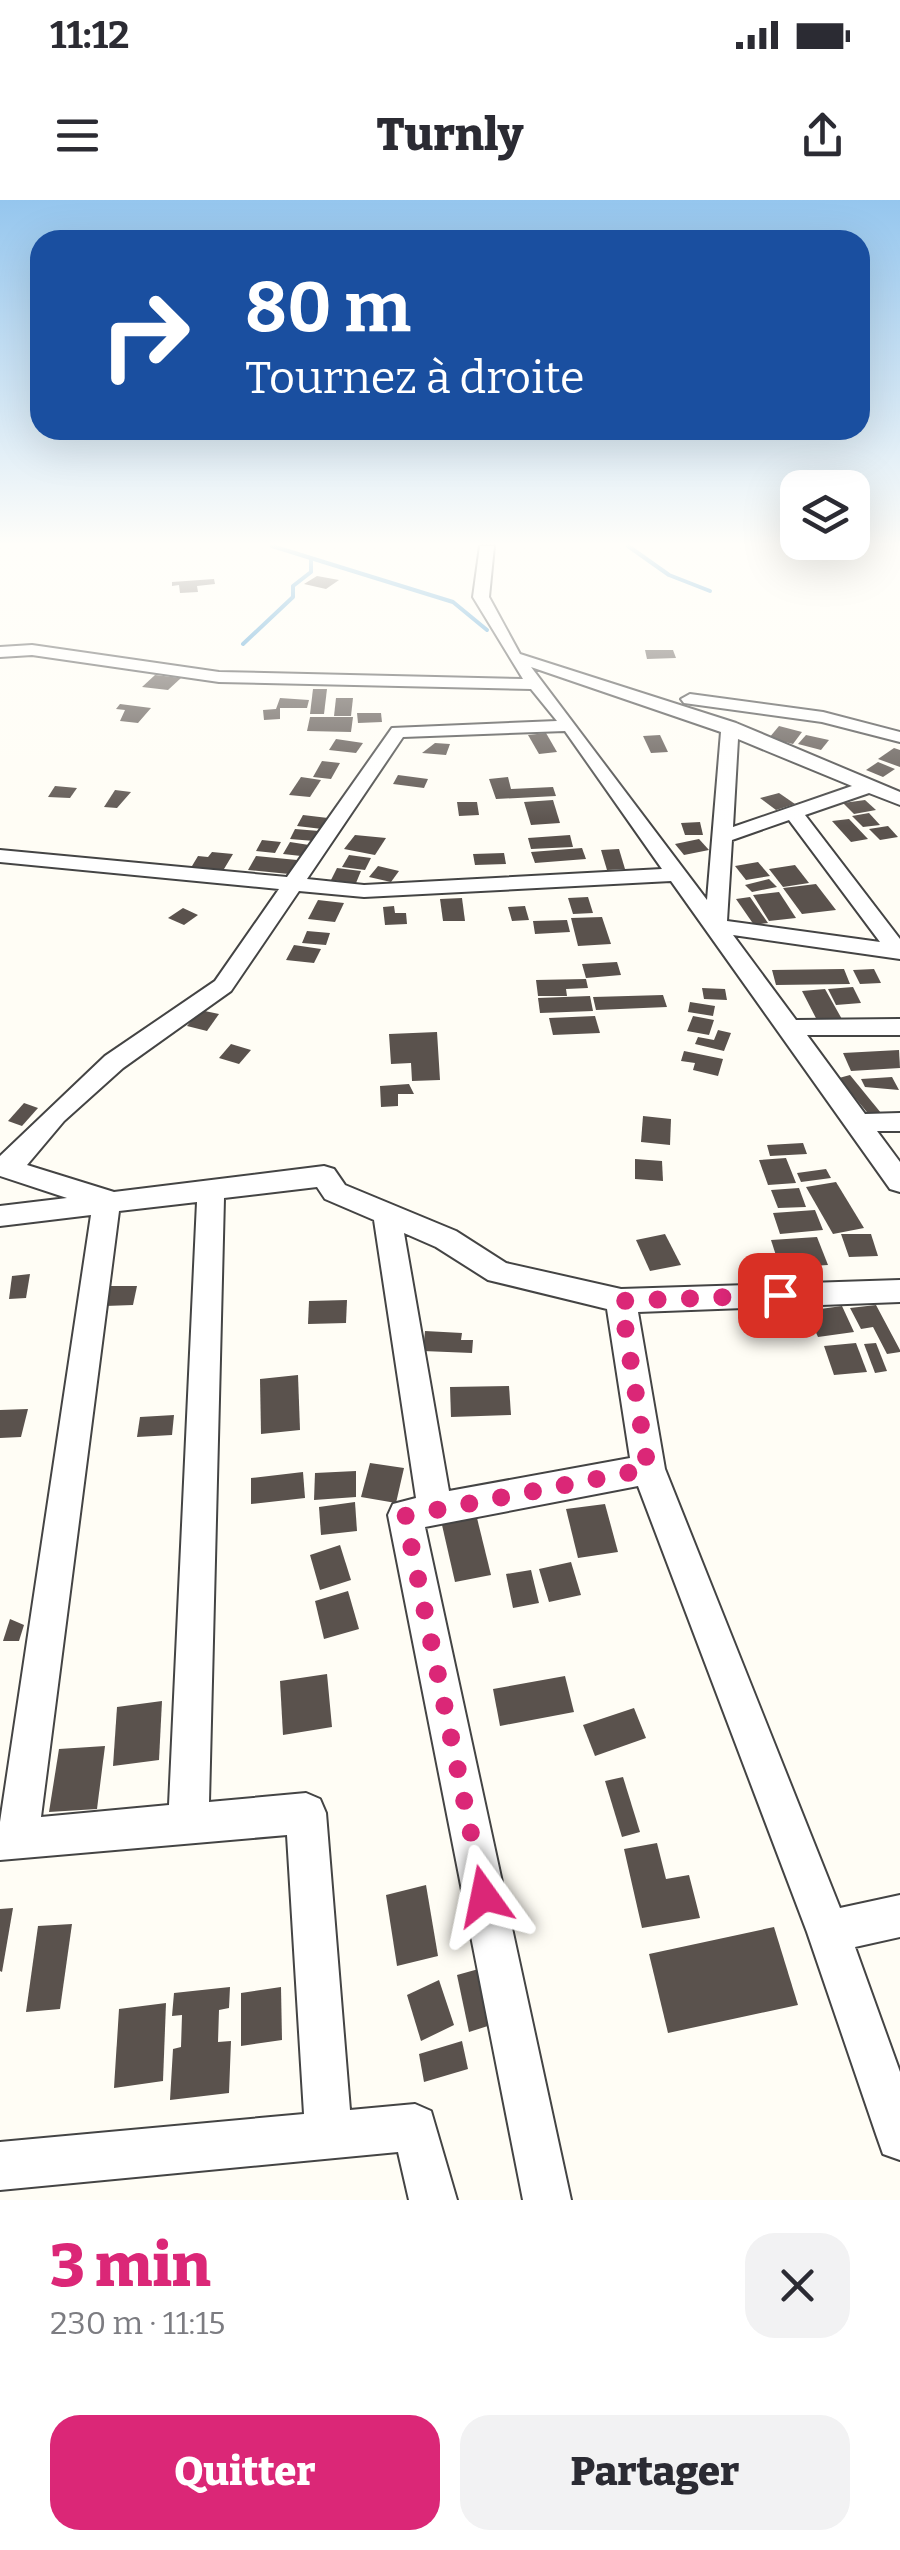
<!DOCTYPE html>
<html lang="fr">
<meta charset="utf-8">
<style>
:root{--surface:#fff;--page:#f2f2f3;--text:#2b2b33;--muted:#7c7c81;--accent:#db2777}
body{margin:0;font-family:Bitter,serif;background:var(--page);color:var(--text);height:100vh;display:flex;flex-direction:column;font-size:38px;white-space:nowrap}
*{box-sizing:border-box;margin:0}
p{font-size:32px;color:var(--muted)}
.icon{flex:none;width:55px;height:55px;fill:none;stroke:currentColor;stroke-width:2;stroke-linecap:round;stroke-linejoin:round}
.map{position:relative;height:2000px;overflow:hidden}
.side{display:flex;flex-direction:column;background:var(--surface);flex:1}
.side>*{flex:none}
.hud{position:absolute;left:30px;top:30px;width:840px;height:210px;border-radius:30px;box-shadow:0 10px 40px #0002;background:#1a4fa0;color:#fff;overflow:hidden}
.controls{position:absolute;left:780px;top:270px;display:grid;gap:20px}
.controls a{display:grid;place-items:center;width:90px;height:90px;border-radius:20px;background:var(--surface);box-shadow:0 10px 40px #0002;font-size:50px}
.pin{position:absolute;display:grid;place-items:center;width:85px;height:85px;color:#fff;margin:-42px;border-radius:20px;box-shadow:0 5px 15px #0006}
.me{position:absolute;width:110px;margin:-55px;rotate:348deg;stroke-linejoin:round;filter:drop-shadow(0 0 8px #0008)}
.turn{display:flex;align-items:center;gap:35px;height:210px;padding:0 50px;font-size:45px}
.turn .icon{width:130px;height:130px;stroke-width:2.5}
.turn b{display:block;font-size:70px;line-height:85px}
.round{display:grid;place-items:center;flex:none;width:105px;height:105px;border-radius:30px;background:var(--page)}
.headline{display:flex;align-items:center;justify-content:space-between;height:170px;padding:0 50px}
h1{font-size:60px;font-weight:800;line-height:75px;color:var(--accent)}
.cta{display:flex;gap:20px;margin-top:auto;padding:20px 50px}
.cta a{flex:1;height:115px;border-radius:30px;background:var(--accent);color:#fff;font-size:40px;font-weight:800;line-height:115px;text-align:center}
.cta a+a{background:var(--page);color:var(--text)}
.status{display:flex;justify-content:space-between;align-items:center;height:70px;padding:0 50px;background:var(--surface);direction:ltr}
.status svg{height:28px;fill:currentColor}
header{display:flex;justify-content:space-between;align-items:center;height:130px;padding:0 50px;background:var(--surface);font-size:45px;font-weight:800}
.map>svg:first-child{display:block}
.lines{fill:none;stroke-linecap:round;stroke-linejoin:round}
.stream{stroke:#3f96cf;stroke-width:4}
.building{fill:#5a524d}
.minor-casing{stroke:#444;stroke-width:4}
.minor{fill:#fff;fill-rule:evenodd}
.route{stroke:#db2777;stroke-width:18;stroke-dasharray:0 32.4}
</style>
<div class="status"><b>11:12</b><svg viewBox="0 0 49 12"><path d="M0 12V9h3v3zM5 12V6h3v6zM10 12V3h3v9zM15 12V0h3v12zM26 1h20v11H26zM47 4h2v5h-2z"/></svg></div>
<header><svg class="icon" aria-label="menu" viewBox="0 0 24 24"><path d="M4 6h16M4 12h16M4 18h16"/></svg>Turnly<svg class="icon" aria-label="share" viewBox="0 0 24 24"><path d="M12 15V3M7 8l5-5 5 5M5 13v7h14v-7"/></svg></header>
<div class="map">
<svg width="900" height="2000" viewBox="0 0 900 2000">
<rect width="100%" height="100%" fill="#fffdf5"/>
<g class="lines">
<g class="stream">
<polyline points="272,346 453,402 487,430"/>
<polyline points="628,346 669,375 710,391"/>
<polyline points="243,444 293,397 293,386 311,372 311,359"/>
</g>
</g>
<g class="building">
<polygon points="317,376 339,380 326,389 304,384"/>
<polygon points="214,379 215,384 197,386 198,392 180,393 179,385 172,386 172,382"/>
<polygon points="645,450 673,450 676,458 647,459"/>
<polygon points="155,475 181,478 168,490 142,487"/>
<polygon points="313,489 327,489 324,514 310,514"/>
<polygon points="280,498 309,500 307,508 280,508 280,519 264,520 263,510 276,509"/>
<polygon points="336,498 353,498 351,516 334,516"/>
<polygon points="120,504 151,508 138,523 120,521 125,510 116,509"/>
<polygon points="357,513 381,513 382,522 358,523"/>
<polygon points="310,517 353,517 351,532 307,531"/>
<polygon points="779,526 802,532 793,544 769,538"/>
<polygon points="546,533 557,552 539,554 528,535"/>
<polygon points="660,535 668,552 651,553 643,536"/>
<polygon points="806,535 829,540 821,550 798,544"/>
<polygon points="336,539 363,543 356,553 329,550"/>
<polygon points="435,543 450,544 446,555 422,553"/>
<polygon points="894,548 900,550 900,567 878,559"/>
<polygon points="322,561 340,563 331,579 313,577"/>
<polygon points="878,562 895,569 883,577 866,570"/>
<polygon points="398,575 428,579 424,588 393,584"/>
<polygon points="301,577 321,580 310,597 289,595"/>
<polygon points="508,577 511,589 553,587 556,596 496,599 489,579"/>
<polygon points="55,586 77,588 70,598 48,597"/>
<polygon points="115,590 131,592 117,608 104,607"/>
<polygon points="779,593 795,604 776,610 760,598"/>
<polygon points="553,600 560,623 531,625 524,602"/>
<polygon points="865,600 876,610 854,614 843,603"/>
<polygon points="457,602 477,602 479,615 459,616"/>
<polygon points="869,613 880,625 863,627 852,616"/>
<polygon points="303,615 328,618 322,629 297,626"/>
<polygon points="849,619 868,639 851,642 832,621"/>
<polygon points="700,622 703,635 685,635 681,623"/>
<polygon points="888,626 898,637 880,640 869,629"/>
<polygon points="295,629 319,631 314,641 290,639"/>
<polygon points="355,635 386,638 375,655 344,649"/>
<polygon points="570,635 573,647 531,649 528,638"/>
<polygon points="699,639 709,650 684,655 675,644"/>
<polygon points="262,640 281,642 275,653 256,651"/>
<polygon points="290,642 309,645 301,656 283,654"/>
<polygon points="582,648 586,659 535,663 531,652"/>
<polygon points="619,649 625,669 607,670 601,650"/>
<polygon points="212,652 233,654 221,674 189,671 198,656 208,657"/>
<polygon points="504,653 506,664 475,665 473,654"/>
<polygon points="349,655 371,658 365,670 342,667"/>
<polygon points="256,656 297,660 289,674 248,670"/>
<polygon points="758,662 770,676 746,680 735,666"/>
<polygon points="795,665 809,683 783,687 769,669"/>
<polygon points="378,666 399,671 391,682 369,677"/>
<polygon points="337,668 361,671 356,683 331,680"/>
<polygon points="769,679 777,687 752,692 745,685"/>
<polygon points="816,684 836,710 802,714 783,688"/>
<polygon points="779,692 796,718 769,721 753,695"/>
<polygon points="588,697 593,713 573,714 568,698"/>
<polygon points="750,697 768,723 754,725 736,699"/>
<polygon points="462,698 465,721 443,721 440,699"/>
<polygon points="318,700 344,703 335,722 308,719"/>
<polygon points="394,706 395,713 406,713 407,724 385,725 383,707"/>
<polygon points="525,706 529,720 512,721 508,707"/>
<polygon points="183,708 198,715 184,725 168,718"/>
<polygon points="602,717 611,744 578,746 571,718"/>
<polygon points="567,720 570,732 535,734 533,721"/>
<polygon points="307,731 330,733 326,745 302,743"/>
<polygon points="294,745 321,749 314,763 286,760"/>
<polygon points="617,762 621,775 586,778 582,764"/>
<polygon points="844,769 850,784 776,785 772,770"/>
<polygon points="874,769 881,783 860,784 853,770"/>
<polygon points="586,779 588,788 566,789 567,796 538,796 536,780"/>
<polygon points="853,787 861,803 836,805 828,789"/>
<polygon points="702,788 725,789 727,800 704,799"/>
<polygon points="825,789 843,821 819,824 802,791"/>
<polygon points="663,795 667,807 596,810 593,797"/>
<polygon points="590,796 593,811 540,813 538,798"/>
<polygon points="690,802 715,806 713,816 688,812"/>
<polygon points="200,810 219,814 207,831 187,826"/>
<polygon points="595,816 600,833 553,835 549,818"/>
<polygon points="693,816 714,820 709,835 687,831"/>
<polygon points="718,830 731,833 724,851 695,844 698,837 714,840"/>
<polygon points="437,832 440,880 412,881 411,863 391,864 389,834"/>
<polygon points="231,844 251,850 239,864 219,858"/>
<polygon points="899,850 900,868 851,871 843,853"/>
<polygon points="684,851 723,859 718,876 693,870 695,863 681,861"/>
<polygon points="850,875 881,913 870,916 839,878"/>
<polygon points="892,877 899,890 865,887 861,879"/>
<polygon points="409,884 414,894 398,894 398,906 381,907 380,886"/>
<polygon points="24,903 38,908 22,926 8,921"/>
<polygon points="643,916 671,919 670,945 641,942"/>
<polygon points="803,943 807,954 770,956 767,945"/>
<polygon points="786,958 796,983 768,985 759,960"/>
<polygon points="635,959 662,961 663,981 635,979"/>
<polygon points="826,969 831,978 801,982 797,973"/>
<polygon points="836,982 864,1028 833,1034 806,987"/>
<polygon points="799,988 806,1007 778,1008 771,990"/>
<polygon points="815,1010 823,1030 780,1034 773,1013"/>
<polygon points="665,1034 681,1065 650,1071 636,1040"/>
<polygon points="841,1034 871,1034 878,1056 849,1057"/>
<polygon points="817,1037 828,1065 780,1068 771,1040"/>
<polygon points="30,1074 26,1098 9,1099 12,1076"/>
<polygon points="110,1086 137,1086 133,1105 105,1106"/>
<polygon points="347,1100 346,1123 308,1124 309,1101"/>
<polygon points="876,1105 900,1150 900,1152 887,1154 873,1127 861,1129 850,1108"/>
<polygon points="842,1106 854,1132 818,1137 806,1111"/>
<polygon points="425,1131 462,1133 461,1140 473,1140 472,1153 423,1151"/>
<polygon points="856,1143 867,1172 834,1175 824,1146"/>
<polygon points="876,1143 887,1171 875,1173 864,1144"/>
<polygon points="298,1175 300,1230 261,1234 260,1179"/>
<polygon points="509,1186 511,1215 451,1217 450,1187"/>
<polygon points="28,1209 21,1237 0,1238 0,1210"/>
<polygon points="174,1215 172,1235 137,1237 140,1217"/>
<polygon points="370,1263 404,1268 396,1303 361,1297"/>
<polygon points="356,1271 356,1297 314,1300 315,1273"/>
<polygon points="303,1272 305,1298 251,1304 251,1278"/>
<polygon points="355,1302 357,1331 321,1335 319,1307"/>
<polygon points="605,1304 618,1352 578,1358 566,1309"/>
<polygon points="477,1318 491,1375 455,1382 442,1325"/>
<polygon points="340,1345 351,1380 320,1390 310,1355"/>
<polygon points="571,1362 581,1395 549,1402 539,1369"/>
<polygon points="531,1370 539,1403 513,1408 506,1374"/>
<polygon points="348,1391 359,1429 324,1439 315,1401"/>
<polygon points="10,1419 24,1425 19,1441 3,1441"/>
<polygon points="327,1474 332,1527 283,1535 280,1481"/>
<polygon points="565,1476 574,1512 500,1526 493,1489"/>
<polygon points="162,1501 159,1560 113,1566 117,1507"/>
<polygon points="634,1508 646,1538 595,1556 583,1525"/>
<polygon points="105,1546 97,1609 49,1612 59,1549"/>
<polygon points="623,1577 640,1632 622,1637 605,1581"/>
<polygon points="657,1643 666,1679 689,1675 700,1718 642,1728 624,1649"/>
<polygon points="426,1685 438,1756 397,1766 386,1695"/>
<polygon points="13,1708 2,1772 0,1771 0,1709"/>
<polygon points="72,1724 60,1809 26,1812 38,1726"/>
<polygon points="774,1727 798,1805 668,1833 649,1754"/>
<polygon points="493,1765 491,1825 469,1832 457,1775"/>
<polygon points="439,1780 454,1825 421,1841 407,1795"/>
<polygon points="230,1787 229,1808 219,1810 218,1842 231,1841 229,1893 170,1900 173,1849 181,1847 182,1815 172,1816 174,1793"/>
<polygon points="281,1787 282,1840 241,1846 241,1793"/>
<polygon points="166,1803 163,1881 114,1888 119,1809"/>
<polygon points="462,1841 468,1869 424,1882 419,1854"/>
</g>
<g class="lines">
<defs>
<g id="minor">
<path d="M480 346H494L489 397 520 454 736 523 900 592V605L869 593 805 615 900 739V759L733 735 796 820 900 819V835H807L865 914 900 913V931H877L900 962V992L890 989 671 681 364 697 299 691 231 791 123 868 64 921 27 965 114 992 324 966 334 969 345 985 456 1031 506 1063 621 1089 900 1080V1102L638 1112 665 1269 840 1708 900 1695V1737L855 1747 900 1872V1960L883 1954 877 1937 807 1732 638 1286 425 1327 571 2000H523L388 1315 393 1304 416 1298 374 1020 325 999 317 987 224 998 209 1602 306 1593 320 1599 326 1613 350 1910 415 1904 431 1911 457 2000H409L398 1952 0 1990V1942L304 1914 287 1635 0 1660V1622L91 1015 0 1026V1006L67 998 0 976V956L105 856 215 781 279 689 0 662V650L287 677 392 528 557 521 531 489 219 482 32 455 0 457V447L32 445 219 472 523 479 473 397ZM531 467 721 532 707 700ZM565 531 662 669 364 685 307 679 403 537ZM738 539 852 586 733 627ZM789 620 880 742 727 721 732 640ZM197 1002 169 1605 41 1617 119 1011ZM404 1033 436 1047 488 1080 607 1109 630 1258 449 1291Z"/>
<polygon points="690,494 823,512 900,532 900,542 822,522 684,503 681,499"/>
</g>
</defs>
<use href="#minor" class="minor-casing"/>
<use href="#minor" class="minor"/>
</g>
<linearGradient id="sky" x2="0" y2="1"><stop stop-color="#95c6ee"/><stop offset="0.55" stop-color="#fffefa"/><stop offset="1" stop-color="#fffefa" stop-opacity="0"/></linearGradient>
<rect width="900" height="626" fill="url(#sky)"/>
<g class="lines">
<polyline class="route" points="484,1696 405,1316 648,1269 621,1101 780,1095"/>
</g>
</svg>
<div class="controls">
<a><svg class="icon" aria-label="layers" viewBox="0 0 24 24"><path d="M12 4l9 5-9 5-9-5zM3 14l9 5 9-5"/></svg></a>
</div>
<div class="pin" style="left:780px;top:1095px;background:#d93025"><svg class="icon" aria-label="arrive" viewBox="0 0 24 24"><path d="M6 21V4h12l-3 4 3 4H6"/></svg></div>
<svg class="me" style="left:484px;top:1696px" viewBox="-20 -20 40 40"><path d="M0-17L14 15 0 8-14 15z" fill="#db2777" stroke="#fff" stroke-width="4"/></svg>
<div class="hud">
<div class="turn"><svg class="icon" aria-label="right" viewBox="0 0 24 24"><path d="M7 20v-9h11M14 6l5 5-5 5"/></svg><div><b>80 m</b>Tournez à droite</div></div>
</div>
</div>
<section class="side">
<div class="headline"><div><h1>3 min</h1><p>230 m · 11:15</p></div><a class="round"><svg class="icon" aria-label="close" viewBox="0 0 24 24"><path d="M6 6l12 12M18 6L6 18"/></svg></a></div>
<div class="cta"><a>Quitter</a><a>Partager</a></div>
</section>
